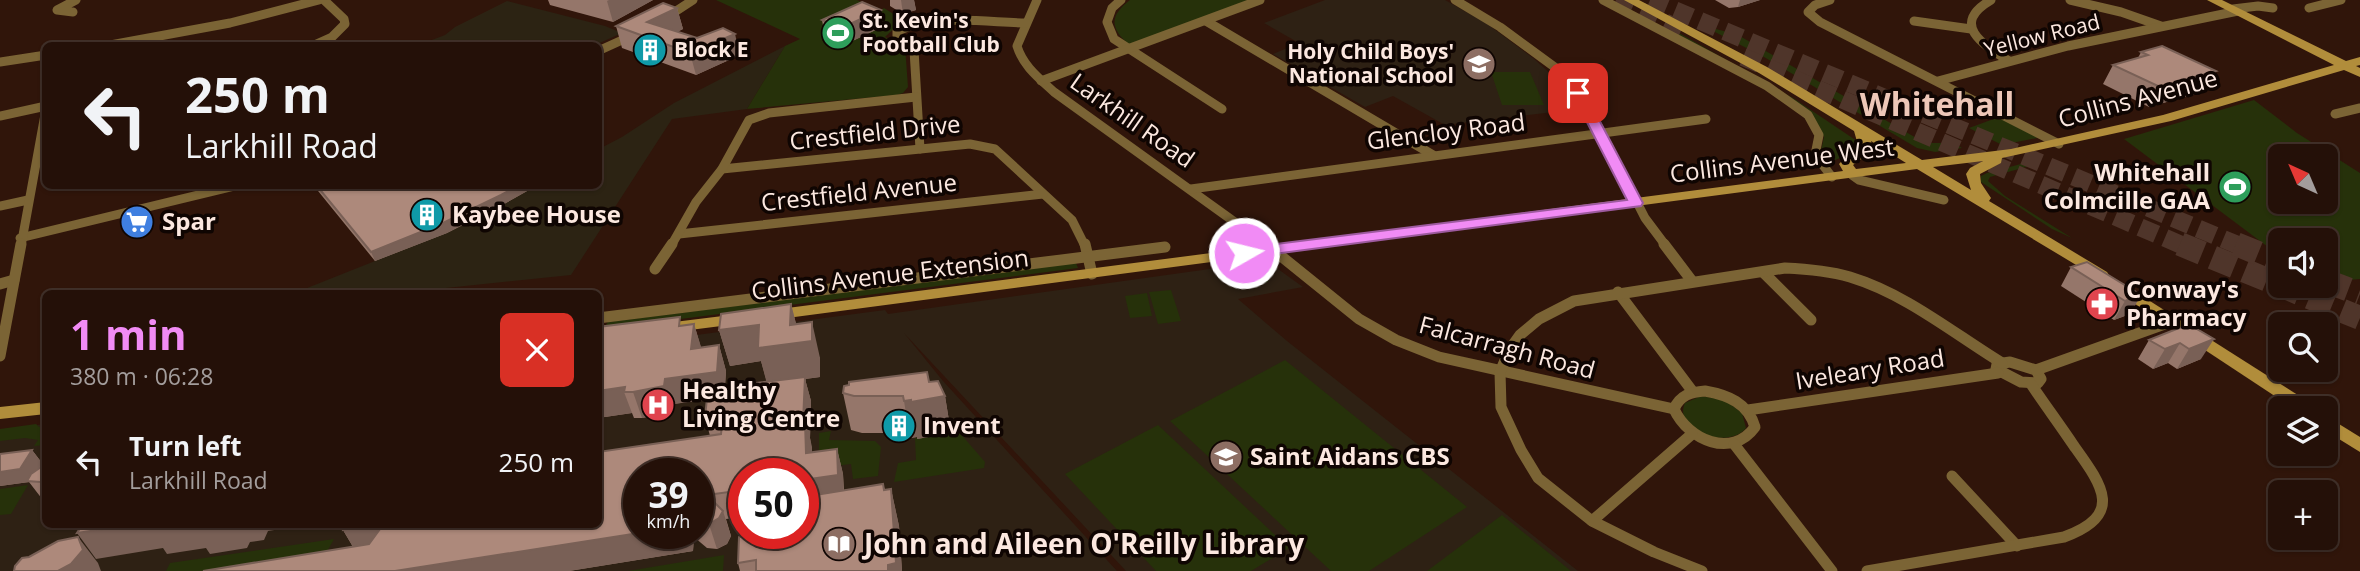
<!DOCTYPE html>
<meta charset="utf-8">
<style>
:root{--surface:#241008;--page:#301e16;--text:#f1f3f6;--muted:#a39d9c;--line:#413029;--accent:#f18bf5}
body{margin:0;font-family:"Open Sans",sans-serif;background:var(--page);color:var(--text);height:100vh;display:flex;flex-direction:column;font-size:26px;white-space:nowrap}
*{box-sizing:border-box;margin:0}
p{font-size:23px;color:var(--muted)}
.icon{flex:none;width:38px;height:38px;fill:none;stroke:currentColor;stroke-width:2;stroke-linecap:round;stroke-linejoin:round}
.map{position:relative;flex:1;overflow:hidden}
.sheet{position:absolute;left:42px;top:290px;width:560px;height:238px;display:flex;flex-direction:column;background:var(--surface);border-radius:10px;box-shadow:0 2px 5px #0004,0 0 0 2px var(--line)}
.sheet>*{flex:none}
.guide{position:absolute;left:42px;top:42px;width:560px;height:147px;border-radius:10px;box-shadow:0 2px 5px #0004,0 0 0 2px var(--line);background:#241008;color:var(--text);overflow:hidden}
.needle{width:46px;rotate:316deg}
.controls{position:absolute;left:2268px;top:144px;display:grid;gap:14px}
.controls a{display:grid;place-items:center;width:70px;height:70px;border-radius:10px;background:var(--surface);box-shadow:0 2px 5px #0004,0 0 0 2px var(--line);font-size:35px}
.speed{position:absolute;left:623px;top:458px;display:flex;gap:14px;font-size:35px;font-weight:700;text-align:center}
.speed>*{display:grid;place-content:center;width:91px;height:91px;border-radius:50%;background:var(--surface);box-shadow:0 2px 5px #0004,0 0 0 2px var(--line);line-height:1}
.speed small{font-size:18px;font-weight:400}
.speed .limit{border:10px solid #d22;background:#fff;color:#111}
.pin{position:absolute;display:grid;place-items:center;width:60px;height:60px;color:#fff;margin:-30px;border-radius:14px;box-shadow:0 4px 10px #0006}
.me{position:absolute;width:77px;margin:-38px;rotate:82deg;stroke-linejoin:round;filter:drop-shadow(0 0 5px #0008)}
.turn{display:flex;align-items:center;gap:24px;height:147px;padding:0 28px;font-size:32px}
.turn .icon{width:91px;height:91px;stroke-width:2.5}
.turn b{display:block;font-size:49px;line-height:60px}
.round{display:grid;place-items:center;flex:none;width:74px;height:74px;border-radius:10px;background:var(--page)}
.overview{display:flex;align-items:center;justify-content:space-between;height:119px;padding:0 28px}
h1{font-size:42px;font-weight:700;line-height:52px;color:var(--accent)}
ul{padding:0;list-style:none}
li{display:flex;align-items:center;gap:21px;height:105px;padding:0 28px}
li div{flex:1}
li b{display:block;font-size:26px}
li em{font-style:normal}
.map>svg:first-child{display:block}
.industrial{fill:#2c2313}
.education{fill:#2e2114;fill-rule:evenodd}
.green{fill:#26310a;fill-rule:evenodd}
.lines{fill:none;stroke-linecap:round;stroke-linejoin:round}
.highway-tunnel-far1{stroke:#4f352a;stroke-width:18;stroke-dasharray:18 9;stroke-linecap:butt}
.highway-tunnel{stroke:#4f352a;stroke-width:24;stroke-dasharray:24 11;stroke-linecap:butt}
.street-far1{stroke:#7b6435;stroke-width:9}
.street{stroke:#7b6435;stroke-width:11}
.secondary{fill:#b18d3b;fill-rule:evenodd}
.wall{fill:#95766a;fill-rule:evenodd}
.shaded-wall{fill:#796056}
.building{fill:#ad897b;stroke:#796056;stroke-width:2}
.route{fill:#f18bf5;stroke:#9d5a9f;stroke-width:2}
.labels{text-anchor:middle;stroke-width:7;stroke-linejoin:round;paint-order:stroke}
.far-poi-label{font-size:21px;font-weight:bold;fill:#fce8e0;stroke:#0f0502;text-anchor:start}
.far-street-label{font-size:21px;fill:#fce8e0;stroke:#0f0502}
.street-label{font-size:24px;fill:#fce8e0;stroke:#0f0502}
.poi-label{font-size:24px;font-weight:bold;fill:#fce8e0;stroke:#0f0502;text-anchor:start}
.near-poi-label{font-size:28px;font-weight:bold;fill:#fce8e0;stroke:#0f0502;text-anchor:start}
.district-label{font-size:32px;font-weight:bold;fill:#edc7b8;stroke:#0f0502}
</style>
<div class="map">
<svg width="2360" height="571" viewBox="0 0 2360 571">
<rect width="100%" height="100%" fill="#30150a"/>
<g class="industrial">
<polygon points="507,1 605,26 622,33 595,45 416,46 445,35 455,27"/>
<polygon points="785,46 747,109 672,119 571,275 389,294 292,294 375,261 314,186 598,186 599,149 622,137 674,103"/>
</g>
<g class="education">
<polygon points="1325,0 1445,0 1486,23 1533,58 1562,84 1579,109 1445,125 1393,96 1365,107 1273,54 1299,43 1264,23"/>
<path d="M1267 261 1303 287 1238 299 1287 341 1578 571H1126L904 333 943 381 1117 571H0V430L45 424 46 525H598L599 348 885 310 888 314ZM639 474H698V534H639ZM744 474H803V534H744Z"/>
</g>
<g class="green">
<polygon points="716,0 857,0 881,10 884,8 903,20 885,37 905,46 908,87 903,93 897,95 747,109 785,46 800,39"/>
<path d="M1130 0H1249L1129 45C1110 28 1109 16 1130 0Z"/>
<polygon points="1716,29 1738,35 1925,143 1954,143 1962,148 1935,152 1917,148 1764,57 1713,31"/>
<polygon points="1679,33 1793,98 1860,143 1851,156 1847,155 1826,164 1820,155 1824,137 1813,117 1676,34"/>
<polygon points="1491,72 1530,72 1544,105 1502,105"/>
<path d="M2254 100 2297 133 2360 173V279L2326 282V240H2280V256L2124 139ZM2280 156H2326V201H2280Z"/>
<polygon points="1999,117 2037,137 2037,138 2002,145 1969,128"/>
<polygon points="2036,160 2040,163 1990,177 1988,181 2005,196 2072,238 2052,229 1981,182 1981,176 1987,173"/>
<polygon points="1076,263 1078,268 603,329 608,322"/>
<polygon points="1262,268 1268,282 1235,287 1229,274"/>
<polygon points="1171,290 1181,321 1158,324 1149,292"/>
<polygon points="1147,293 1152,316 1130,318 1125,296"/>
<polygon points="1285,360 1467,507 1369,571 1331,571 1170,421"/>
<path d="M1701 396 1725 400 1742 413 1746 428C1727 451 1672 430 1685 403Z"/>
<polygon points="36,424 39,427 45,426 45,445 34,446 38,440 25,438 0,441 0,429"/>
<polygon points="1158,425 1289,548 1251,571 1156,571 1065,474"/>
<polygon points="831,431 829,440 875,441 881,447 878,476 853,479 851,464 819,468 819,433"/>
<polygon points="959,432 985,462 984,468 894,482 898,463 916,460 915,438"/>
<polygon points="28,485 11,514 0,515 0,489"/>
<polygon points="1502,515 1571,571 1427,571"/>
<polygon points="334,539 320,564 309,571 166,571 170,563"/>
<polygon points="724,555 723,571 628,571"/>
</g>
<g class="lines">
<g class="highway-tunnel-far1">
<polyline points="1616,0 1688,33"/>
<polyline points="1650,0 2240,246"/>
<polyline points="1743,57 2184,246"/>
</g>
<g class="highway-tunnel">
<polyline points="2180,244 2360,318"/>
<polyline points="2236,244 2280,262"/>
<polyline points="2326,281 2360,294"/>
</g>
<g class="street-far1">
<path d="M1037 0 1017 46C1023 66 1039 78 1054 92L1268 246"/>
<polyline points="1121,0 1112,8 1107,22 1114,39 1222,109"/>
<polyline points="1455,0 1500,27 1564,74 1592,114 1645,218 1666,246"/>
<polyline points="1603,0 1767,86 1808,115 1819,135 1815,155 1832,177"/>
<polyline points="1830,0 1815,5 1808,12 1820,22 2059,144"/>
<path d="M1991 0C1950 24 1982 44 2009 61"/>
<polyline points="2070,0 2121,12 2161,26"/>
<polyline points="2309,8 2341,0"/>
<polyline points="2233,9 2258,6 2273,8"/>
<polyline points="73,12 57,10 76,0"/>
<polyline points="667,17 693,0"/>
<polyline points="1206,21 1433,155"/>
<polyline points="1914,21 1971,29"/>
<polyline points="105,46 230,23 319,0"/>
<polyline points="312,46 332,37 345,24 344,19 324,0"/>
<polyline points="598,51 631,36"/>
<polyline points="0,62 46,55"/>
<polyline points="1041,81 1260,0"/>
<polyline points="1938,81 2068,46 2238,11"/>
<polyline points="2335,114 2360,108"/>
<polyline points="0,116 46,106"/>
<path d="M920 149 914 50 908 41 897 36V31C937 14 983 22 1026 23"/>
<polyline points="722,169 970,144 995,149 1072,220 1085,246"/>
<polyline points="1852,175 1859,180 1944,200"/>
<polyline points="1191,189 1706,119"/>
<polyline points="0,206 28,200"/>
<polyline points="679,234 1043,194"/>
<polyline points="20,238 235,186"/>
<polyline points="21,246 46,109"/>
<polyline points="671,246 696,202 722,169 749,120 769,113 916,97"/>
</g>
<g class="street">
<polyline points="1085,244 1092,274"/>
<polyline points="1266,244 1359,319 1396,340 1439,357 1674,409"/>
<polyline points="1664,244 1692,281"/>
<polyline points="655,269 672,244"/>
<polyline points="1763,272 1811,320"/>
<polyline points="0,284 14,280"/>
<polyline points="1618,292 1693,392"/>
<polyline points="598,318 1165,247"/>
<polyline points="0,356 21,244"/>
<polygon points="2010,362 2036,370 2041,379 2038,383 2021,382 1996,369 1997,364"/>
<polyline points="2036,370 2173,321"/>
<path d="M1705 391C1728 395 1748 403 1755 427 1732 459 1688 440 1674 409 1680 395 1691 392 1705 391Z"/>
<polyline points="1748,410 1998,373"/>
<polyline points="1734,444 1832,571"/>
<polyline points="1952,476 2017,546"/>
<polyline points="1592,521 1692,434"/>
<path d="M1702 571 1654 552 1592 521 1538 478 1521 450 1501 407 1500 372 1510 349 1520 335 1539 319 1574 301 1785 268C1807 269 1829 271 1850 277 1906 294 1953 333 2002 363"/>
<path d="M1867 571 2064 537C2125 515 2102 485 2074 446 2060 425 2045 405 2031 384"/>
</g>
<g class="secondary">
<path d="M1624 0H1639L1767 67 1922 160 2011 149 2163 115 2334 65 2207 0H2222L2346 61 2360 57V65L2356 66 2360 68V77L2344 70 2171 121 2002 158 2001 163 1980 174 1981 183 1991 198 1989 201 2107 272 2109 275 2107 278 2101 280 1917 169 772 320 764 315 772 310 1843 171 1839 164 1858 145 1854 131 1759 73ZM1871 141 1906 163 1856 169 1853 165 1863 158 1872 145ZM1983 161 1970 168 1966 174 1971 190 1933 167Z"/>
<polygon points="2120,282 2312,404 2315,408 2293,408 2114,290 2112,287 2114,284"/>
<polygon points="739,314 745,315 747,319 745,323 674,332 666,327 674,322"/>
<polygon points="46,402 46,414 0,419 0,407"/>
<polygon points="2326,416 2360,437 2360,452 2326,431"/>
</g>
</g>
<g class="wall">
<polygon points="548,0 653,0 613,22 550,5"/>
<polygon points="890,0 914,0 916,10 903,14 890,6"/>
<polygon points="1715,0 1760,0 1738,7 1729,8"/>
<polygon points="677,8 683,29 677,32 740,55 696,75 622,48 616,26"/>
<polygon points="822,20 884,26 844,45 825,36"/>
<polygon points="2141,52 2216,71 2205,91 2149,107 2103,84 2113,65 2138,58"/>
<polygon points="314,186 536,186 504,204 447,233 375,261"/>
<polygon points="2071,267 2141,295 2130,314 2114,320 2061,286"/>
<path d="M791 304 796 324 820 358V377L805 379 811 401 810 438 812 452 837 449 843 474 844 490 883 484 885 490 891 489 899 526 902 571H740L738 563 803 534V474H744V517L726 519 731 536 727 544 717 549 707 548 694 537 693 551 569 571H203L353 547 343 530 598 525V446L599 452 710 436 705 417 707 400 673 404 672 412 642 418H634L632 413 598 418 682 326 694 324 701 348 719 345 726 371 725 387 767 382 761 361 730 366 719 330ZM698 474V534H639Z"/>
<polygon points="2184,326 2201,359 2177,369 2168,363 2153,369 2138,359 2149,340"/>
<polygon points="929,382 945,396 951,433 917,439 917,437 910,438 909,433 862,433 851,430 843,393"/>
<polygon points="32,450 42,463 39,468 44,465 46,454 46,504 29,482 0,486 0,454"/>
</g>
<g class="shaded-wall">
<polygon points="609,0 653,0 613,22 607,1"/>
<polygon points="901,0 914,0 916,10 903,14"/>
<polygon points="1740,0 1760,0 1738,7"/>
<polygon points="677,8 683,29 658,41 647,22"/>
<polygon points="881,10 884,26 844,45 841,28"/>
<polygon points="735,34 740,55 696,75 690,53"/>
<polygon points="2216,71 2205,91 2149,107 2160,87"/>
<polygon points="518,186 536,186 504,204 447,233 375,261 371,252"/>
<polygon points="2141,295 2130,314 2114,320 2125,301"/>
<polygon points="791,304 800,339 812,322 820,358 820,377 805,379 811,401 810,438 812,447 812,478 767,384 761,361 730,366 719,330 759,325 790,325"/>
<polygon points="694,324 702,350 719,345 726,371 724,397 673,404 672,412 642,418 633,392 665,379 691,349"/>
<polygon points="2214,339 2201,359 2177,369 2189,349"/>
<polygon points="2180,343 2168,363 2153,369 2165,349"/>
<polygon points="625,387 624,392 632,413 598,418 598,391"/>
<polygon points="945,396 951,433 917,439 917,437 910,438 904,401"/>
<polygon points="837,449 843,474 844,500 809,508 803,486 803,480"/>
<polygon points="32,450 42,463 31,481 27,481 29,482 0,486 0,472"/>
<polygon points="46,480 46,488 41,482"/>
<polygon points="891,489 899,526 902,571 888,571"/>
<polygon points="723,511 731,536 727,544 717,549 709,524"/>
<polygon points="130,525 306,525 268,531 264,540 250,542 247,548 210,554 206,548 167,554 163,548 96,559 77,533"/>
<polygon points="374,525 385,525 398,549 358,555 343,530"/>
<polygon points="639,533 693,534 694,537 693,551 569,571 395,571"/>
<polygon points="78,537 98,563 101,571 58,571"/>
</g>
<g class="building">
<polygon points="862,2 881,10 841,28 822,20"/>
<polygon points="663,3 677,8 647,22 697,38 723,28 735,34 690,53 616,26"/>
<polygon points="2162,46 2216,71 2160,87 2113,65 2148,55 2141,52"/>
<polygon points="317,186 518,186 501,195 443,223 371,252"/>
<polygon points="2087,262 2141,295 2125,301 2071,267"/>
<polygon points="791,304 790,325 812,322 812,341 758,348 759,325 719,330 721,314"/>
<polygon points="680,317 679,326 694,324 691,349 719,345 717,372 665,379 664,386 633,392 624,392 625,387 598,391 598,327"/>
<polygon points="2184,326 2195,328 2214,339 2189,349 2180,343 2165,349 2149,340"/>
<polygon points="927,372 929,382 938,381 945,396 911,402 911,400 904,401 903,396 854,396 843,393 844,386 849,385 849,382"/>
<polygon points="805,377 803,422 805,422 806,453 837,449 838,475 803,480 803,474 744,474 744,490 707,495 723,511 719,518 709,524 698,522 698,474 639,474 639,533 395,571 203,571 369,544 383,525 598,525 598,452 721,434 723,415 705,417 708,389"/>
<polygon points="32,450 20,469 0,472 0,454"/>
<polygon points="46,454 46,480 41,482 27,481 31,474 44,465"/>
<polygon points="883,484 884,490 891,489 896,563 888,565 888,571 756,571 756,560 738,563 739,537 757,534 803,534 803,497"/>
<polygon points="82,525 130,525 77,533"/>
<polygon points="151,525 170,525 149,528"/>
<polygon points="194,525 215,525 193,528"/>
<polygon points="344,525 374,525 343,530"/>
<polygon points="78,537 83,550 71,564 58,571 14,571 15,566 22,558 29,557 58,541"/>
</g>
<polygon class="route" points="1578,89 1585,93 1643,203 1641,206 1244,258 1236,253 1244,248 1627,200 1572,93"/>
<defs>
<symbol id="stadium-disc" viewBox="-11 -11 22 22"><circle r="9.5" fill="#2e9e5b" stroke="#0f0502"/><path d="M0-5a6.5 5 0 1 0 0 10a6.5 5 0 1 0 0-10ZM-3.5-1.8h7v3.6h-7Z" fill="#fff"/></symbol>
<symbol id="building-disc" viewBox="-11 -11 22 22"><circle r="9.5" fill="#0f9aa8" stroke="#0f0502"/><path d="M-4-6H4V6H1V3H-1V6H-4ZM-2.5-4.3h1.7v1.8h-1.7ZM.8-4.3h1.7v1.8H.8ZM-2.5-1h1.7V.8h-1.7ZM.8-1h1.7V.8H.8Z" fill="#fff"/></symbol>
<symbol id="school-disc" viewBox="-11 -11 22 22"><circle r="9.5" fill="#8d6e63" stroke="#0f0502"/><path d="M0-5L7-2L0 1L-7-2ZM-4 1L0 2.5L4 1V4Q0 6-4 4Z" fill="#fff"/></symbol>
<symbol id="supermarket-disc" viewBox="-11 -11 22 22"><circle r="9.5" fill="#3f7fe0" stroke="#0f0502"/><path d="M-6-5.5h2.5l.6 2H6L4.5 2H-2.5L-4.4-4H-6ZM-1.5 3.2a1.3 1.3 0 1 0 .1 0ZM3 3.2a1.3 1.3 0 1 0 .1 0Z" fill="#fff"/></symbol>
<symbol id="pharmacy-disc" viewBox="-11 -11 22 22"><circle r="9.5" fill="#e0444e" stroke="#0f0502"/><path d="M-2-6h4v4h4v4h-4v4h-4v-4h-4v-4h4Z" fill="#fff"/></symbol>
<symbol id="hospital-disc" viewBox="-11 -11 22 22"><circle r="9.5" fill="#e0444e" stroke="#0f0502"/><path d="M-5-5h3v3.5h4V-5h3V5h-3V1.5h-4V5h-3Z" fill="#fff"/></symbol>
<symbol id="library-disc" viewBox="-11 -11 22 22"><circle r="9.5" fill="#8d6e63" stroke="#0f0502"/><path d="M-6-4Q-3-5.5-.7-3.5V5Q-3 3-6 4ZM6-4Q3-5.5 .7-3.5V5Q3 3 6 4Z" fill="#fff"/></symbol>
</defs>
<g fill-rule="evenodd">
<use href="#stadium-disc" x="819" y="14" width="38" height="38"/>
<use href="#building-disc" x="631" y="31" width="38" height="38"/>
<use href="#school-disc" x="1460" y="45" width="38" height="38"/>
<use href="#stadium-disc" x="2216" y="168" width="38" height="38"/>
<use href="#building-disc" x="408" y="196" width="38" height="38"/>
<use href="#supermarket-disc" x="118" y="203" width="38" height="38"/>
<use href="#pharmacy-disc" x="2083" y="285" width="38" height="38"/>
<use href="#hospital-disc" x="639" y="386" width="38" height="38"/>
<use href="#building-disc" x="880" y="407" width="38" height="38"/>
<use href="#school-disc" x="1207" y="438" width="38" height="38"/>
<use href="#library-disc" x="820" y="525" width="38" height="38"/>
</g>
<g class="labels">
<g class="far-poi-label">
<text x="862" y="28">St. Kevin's<tspan x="862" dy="24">Football Club</tspan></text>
<text x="674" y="57">Block E</text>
<text x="1454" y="59" text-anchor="end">Holy Child Boys'<tspan x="1454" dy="24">National School</tspan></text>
</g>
<g class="far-street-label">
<text transform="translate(2042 36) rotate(-14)" y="7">Yellow Road</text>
</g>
<g class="street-label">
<text transform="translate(2138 99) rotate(-15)" y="8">Collins Avenue</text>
<text transform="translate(1132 121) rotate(35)" y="8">Larkhill Road</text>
<text transform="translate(1446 132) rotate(-7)" y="8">Glencloy Road</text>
<text transform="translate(875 133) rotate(-6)" y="8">Crestfield Drive</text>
<text transform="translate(1782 161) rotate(-7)" y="8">Collins Avenue West</text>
<text transform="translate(859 193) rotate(-6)" y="8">Crestfield Avenue</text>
<text transform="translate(890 275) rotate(-7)" y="8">Collins Avenue Extension</text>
<text transform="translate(1507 348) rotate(15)" y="8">Falcarragh Road</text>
<text transform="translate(1870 370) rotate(-9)" y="8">Iveleary Road</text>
</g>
<g class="poi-label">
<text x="2210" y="181" text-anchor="end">Whitehall<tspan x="2210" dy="28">Colmcille GAA</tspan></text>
<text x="452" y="223">Kaybee House</text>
<text x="162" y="230">Spar</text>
<text x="2126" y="298">Conway's<tspan x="2126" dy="28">Pharmacy</tspan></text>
<text x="682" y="399">Healthy<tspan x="682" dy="28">Living Centre</tspan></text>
<text x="923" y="434">Invent</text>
<text x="1250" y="465">Saint Aidans CBS</text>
</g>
<g class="near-poi-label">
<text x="864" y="554">John and Aileen O'Reilly Library</text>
</g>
<g class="district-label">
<text x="1937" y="116">Whitehall</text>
</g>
</g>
</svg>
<div class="controls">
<a><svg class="needle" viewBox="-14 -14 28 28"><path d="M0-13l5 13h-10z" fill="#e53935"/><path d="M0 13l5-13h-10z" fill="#a39d9c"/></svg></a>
<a><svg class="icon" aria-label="sound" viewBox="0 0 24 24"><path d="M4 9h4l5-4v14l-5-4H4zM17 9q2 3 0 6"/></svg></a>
<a><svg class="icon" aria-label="search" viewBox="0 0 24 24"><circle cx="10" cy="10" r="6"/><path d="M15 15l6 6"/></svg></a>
<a><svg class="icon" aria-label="layers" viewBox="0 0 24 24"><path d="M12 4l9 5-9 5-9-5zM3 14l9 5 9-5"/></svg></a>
<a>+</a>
</div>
<div class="speed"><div>39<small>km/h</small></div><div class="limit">50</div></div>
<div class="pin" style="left:1578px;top:93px;background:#d93025"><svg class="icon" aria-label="arrive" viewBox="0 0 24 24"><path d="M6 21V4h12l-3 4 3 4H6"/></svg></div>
<svg class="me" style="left:1244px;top:253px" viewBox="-20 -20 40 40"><circle r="17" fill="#f18bf5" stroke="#fff" stroke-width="3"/><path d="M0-11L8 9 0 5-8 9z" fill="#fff"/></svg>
<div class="guide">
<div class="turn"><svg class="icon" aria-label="left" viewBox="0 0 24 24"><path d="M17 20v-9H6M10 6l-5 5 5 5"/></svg><div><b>250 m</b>Larkhill Road</div></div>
</div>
<section class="sheet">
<div class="overview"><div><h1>1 min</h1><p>380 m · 06:28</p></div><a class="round" style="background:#d93025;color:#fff"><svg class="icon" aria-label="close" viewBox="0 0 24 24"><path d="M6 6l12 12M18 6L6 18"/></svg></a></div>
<ul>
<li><svg class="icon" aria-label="left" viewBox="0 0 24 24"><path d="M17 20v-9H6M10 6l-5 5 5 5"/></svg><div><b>Turn left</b><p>Larkhill Road</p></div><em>250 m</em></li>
</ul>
</section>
</div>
